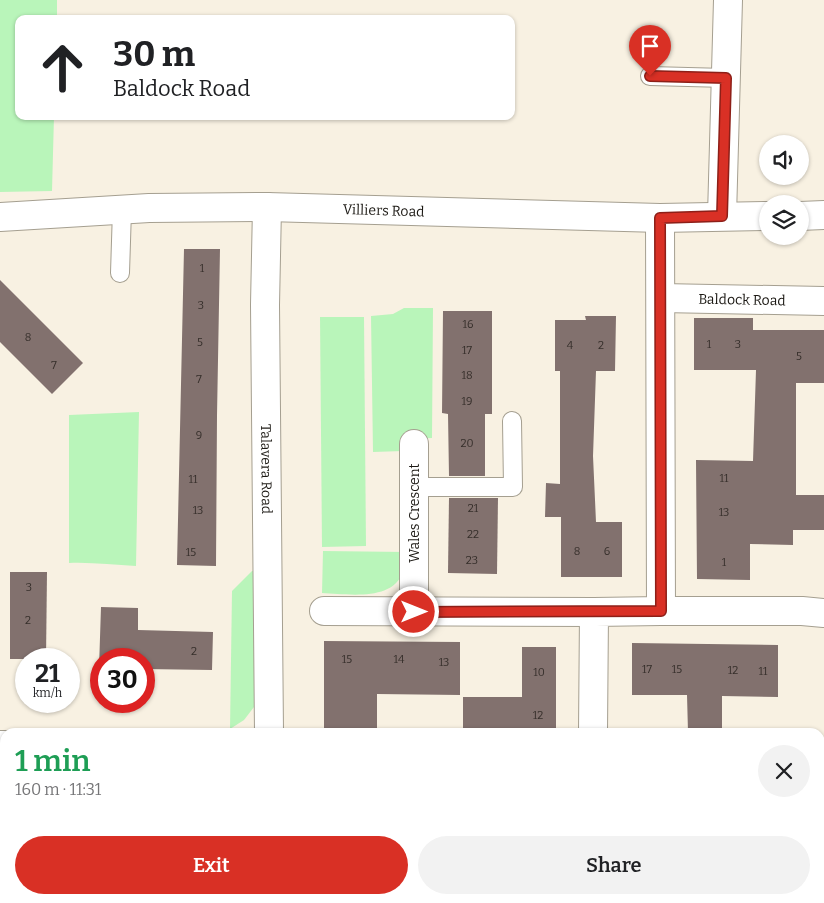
<!DOCTYPE html>
<meta charset="utf-8">
<style>
:root{--surface:#fff;--page:#f2f2f2;--text:#202124;--muted:#757577;--accent:#d93025}
body{margin:0;font-family:Bitter,serif;background:var(--page);color:var(--text);height:100vh;display:flex;flex-direction:column;font-size:19px;white-space:nowrap}
*{box-sizing:border-box;margin:0}
p{font-size:16px;color:var(--muted)}
.icon{flex:none;width:28px;height:28px;fill:none;stroke:currentColor;stroke-width:2;stroke-linecap:round;stroke-linejoin:round}
.map{position:relative;flex:1;overflow:hidden}
.panel{position:absolute;left:0px;top:728px;width:825px;height:176px;display:flex;flex-direction:column;background:var(--surface);border-radius:15px 15px 0 0;box-shadow:0 1px 4px #0004}
.panel>*{flex:none}
.guide{position:absolute;left:15px;top:15px;width:500px;height:105px;border-radius:10px;box-shadow:0 1px 4px #0004;background:#fff;color:var(--text);overflow:hidden}
.tools{position:absolute;left:759px;top:135px;display:grid;gap:10px}
.tools a{display:grid;place-items:center;width:50px;height:50px;border-radius:50%;background:var(--surface);box-shadow:0 1px 4px #0004;font-size:25px}
.speed{position:absolute;left:15px;top:648px;display:flex;gap:10px;font-size:25px;font-weight:700;text-align:center}
.speed>*{display:grid;place-content:center;width:65px;height:65px;border-radius:50%;background:var(--surface);box-shadow:0 1px 4px #0004;line-height:1}
.speed small{font-size:12px;font-weight:400}
.speed .limit{border:8px solid #d22;background:#fff;color:#111}
.pin{position:absolute;display:grid;place-items:center;width:42px;height:42px;color:#fff;margin:-51px -21px;border-radius:50% 50% 50% 0;rotate:-45deg;box-shadow:0 0 5px #0007}
.pin .icon{rotate:45deg}
.me{position:absolute;width:55px;margin:-28px;rotate:90deg;stroke-linejoin:round;filter:drop-shadow(0 0 4px #0008)}
.turn{display:flex;align-items:center;gap:18px;height:105px;padding:0 15px;font-size:22px}
.turn .icon{width:65px;height:65px;stroke-width:2.5}
.turn b{display:block;font-size:35px;line-height:42px}
.round{display:grid;place-items:center;flex:none;width:52px;height:52px;border-radius:26px;background:var(--page)}
.summary{display:flex;align-items:center;justify-content:space-between;height:85px;padding:0 15px}
h1{font-size:30px;font-weight:600;line-height:38px;color:#1e9e55}
.cta{display:flex;gap:10px;margin-top:auto;padding:10px 15px}
.cta a{flex:1;height:58px;border-radius:30px;background:var(--accent);color:#fff;font-size:20px;font-weight:600;line-height:58px;text-align:center}
.cta a+a{background:var(--page);color:var(--text)}
.map>svg:first-child{display:block}
.green{fill:#b9f5ba}
.building{fill:#82716e}
.lines{fill:none;stroke-linecap:round;stroke-linejoin:round}
.service-casing{stroke:#a59f90;stroke-width:20}
.minor-casing{stroke:#a59f90;stroke-width:30}
.service{stroke:#fff;stroke-width:18}
.minor{stroke:#fff;stroke-width:28}
.route-casing{stroke:#8d1f18;stroke-width:12}
.route{stroke:#d93025;stroke-width:9}
.labels{text-anchor:middle;stroke-width:4;stroke-linejoin:round;paint-order:stroke}
.number-label{font-size:11px;fill:#352e2a}
.street-label{font-size:14px;fill:#1b1813;stroke:#fff}
</style>
<div class="map">
<svg width="824" height="903" viewBox="0 0 824 903">
<rect width="100%" height="100%" fill="#f8f1e2"/>
<g class="green">
<polygon points="0,0 57,0 57,19 19,19 19,116 54,116 52,191 0,192"/>
<polygon points="404,308 433,308 432,438 406,439 403,451 373,452 371,316 393,314"/>
<polygon points="320,317 364,317 366,546 322,547"/>
<path d="M139 412 136 566C113 565 91 562 69 563V415Z"/>
<path d="M323 551 406 552C405 558 405 565 403 571 394 602 347 594 322 593Z"/>
<polygon points="252,571 258,571 259,687 254,707 244,720 230,729 232,591"/>
</g>
<g class="building">
<polygon points="184,249 220,249 217,416 216,566 177,565"/>
<polygon points="0,280 83,363 52,394 0,342"/>
<polygon points="443,311 492,311 492,414 485,414 485,476 449,476 448,414 442,413"/>
<polygon points="585,316 616,316 615,371 596,371 593,456 596,522 622,522 622,577 561,577 561,517 545,517 546,483 560,484 560,371 555,371 555,320 586,320"/>
<polygon points="694,318 753,318 753,330 824,330 824,383 796,383 796,495 824,495 824,530 793,530 793,545 750,544 750,580 697,579 696,460 753,461 756,370 694,370"/>
<polygon points="449,498 498,498 497,574 448,573"/>
<polygon points="10,572 47,572 46,659 10,659"/>
<polygon points="101,607 138,608 138,630 213,632 212,670 144,669 144,659 101,659 101,668 99,668"/>
<polygon points="324,641 460,642 460,695 377,694 377,732 324,732"/>
<polygon points="632,643 778,645 778,697 722,696 722,732 688,732 687,695 632,695"/>
<polygon points="522,647 556,647 556,732 463,732 463,697 522,697"/>
</g>
<g class="lines">
<defs>
<g id="service">
<polyline points="650,76 726,78"/>
<polyline points="120,273 122,210"/>
<polyline points="414,487 513,487 512,421"/>
<polyline points="475,903 475,899"/>
</g>
<g id="minor">
<path id="s1" d="M267 207 265 305 269 732"/>
<polyline points="722,216 728,0"/>
<polyline points="800,216 824,215"/>
<path id="s2" d="M0 217 149 208 267 207 660 218 768 216"/>
<path id="s3" d="M661 298 824 301"/>
<polyline points="324,611 594,612"/>
<polyline points="414,611 414,444"/>
<polyline points="661,611 802,611 824,613"/>
<polyline points="593,732 594,612 661,611 660,218"/>
<polyline points="0,745 5,745"/>
<polyline points="266,903 266,899"/>
<polyline points="592,903 592,899"/>
</g>
</defs>
<use href="#service" class="service-casing"/>
<use href="#minor" class="minor-casing"/>
<use href="#service" class="service"/>
<use href="#minor" class="minor"/>
</g>
<g class="lines">
<defs>
<polyline id="route" points="414,612 661,611 660,218 722,216 726,78 650,76"/>
</defs>
<use href="#route" class="route-casing"/>
<use href="#route" class="route"/>
</g>
<g class="labels">
<g class="number-label">
<text x="202" y="272">1</text>
<text x="201" y="309">3</text>
<text x="468" y="328">16</text>
<text x="28" y="341">8</text>
<text x="200" y="346">5</text>
<text x="709" y="348">1</text>
<text x="738" y="348">3</text>
<text x="570" y="349">4</text>
<text x="601" y="349">2</text>
<text x="467" y="354">17</text>
<text x="799" y="360">5</text>
<text x="54" y="369">7</text>
<text x="467" y="379">18</text>
<text x="199" y="383">7</text>
<text x="467" y="405">19</text>
<text x="199" y="439">9</text>
<text x="467" y="447">20</text>
<text x="724" y="482">11</text>
<text x="193" y="483">11</text>
<text x="473" y="512">21</text>
<text x="198" y="514">13</text>
<text x="724" y="516">13</text>
<text x="473" y="538">22</text>
<text x="577" y="555">8</text>
<text x="607" y="555">6</text>
<text x="191" y="556">15</text>
<text x="472" y="564">23</text>
<text x="724" y="566">1</text>
<text x="29" y="591">3</text>
<text x="28" y="624">2</text>
<text x="194" y="655">2</text>
<text x="347" y="663">15</text>
<text x="399" y="663">14</text>
<text x="444" y="666">13</text>
<text x="647" y="673">17</text>
<text x="677" y="673">15</text>
<text x="733" y="674">12</text>
<text x="763" y="675">11</text>
<text x="539" y="676">10</text>
<text x="538" y="719">12</text>
</g>
<g class="street-label">
<text dy="5" stroke="none"><textPath href="#s2" startOffset="384">Villiers Road</textPath></text>
<text dy="5" stroke="none"><textPath href="#s3" startOffset="81">Baldock Road</textPath></text>
<text dy="5" stroke="none"><textPath href="#s1" startOffset="262">Talavera Road</textPath></text>
<text transform="translate(414 513) rotate(-90)" y="5">Wales Crescent</text>
</g>
</g>
</svg>
<div class="tools">
<a><svg class="icon" aria-label="sound" viewBox="0 0 24 24"><path d="M4 9h4l5-4v14l-5-4H4zM17 9q2 3 0 6"/></svg></a>
<a><svg class="icon" aria-label="layers" viewBox="0 0 24 24"><path d="M12 4l9 5-9 5-9-5zM3 14l9 5 9-5"/></svg></a>
</div>
<div class="speed"><div>21<small>km/h</small></div><div class="limit">30</div></div>
<div class="pin" style="left:650px;top:76px;background:#d93025"><svg class="icon" aria-label="arrive" viewBox="0 0 24 24"><path d="M6 21V4h12l-3 4 3 4H6"/></svg></div>
<svg class="me" style="left:414px;top:612px" viewBox="-20 -20 40 40"><circle r="17" fill="#d93025" stroke="#fff" stroke-width="3"/><path d="M0-11L8 9 0 5-8 9z" fill="#fff"/></svg>
<div class="guide">
<div class="turn"><svg class="icon" aria-label="ahead" viewBox="0 0 24 24"><path d="M12 20V5M6 11l6-6 6 6"/></svg><div><b>30 m</b>Baldock Road</div></div>
</div>
<section class="panel">
<div class="summary"><div><h1>1 min</h1><p>160 m · 11:31</p></div><a class="round"><svg class="icon" aria-label="close" viewBox="0 0 24 24"><path d="M6 6l12 12M18 6L6 18"/></svg></a></div>
<div class="cta"><a>Exit</a><a>Share</a></div>
</section>
</div>
